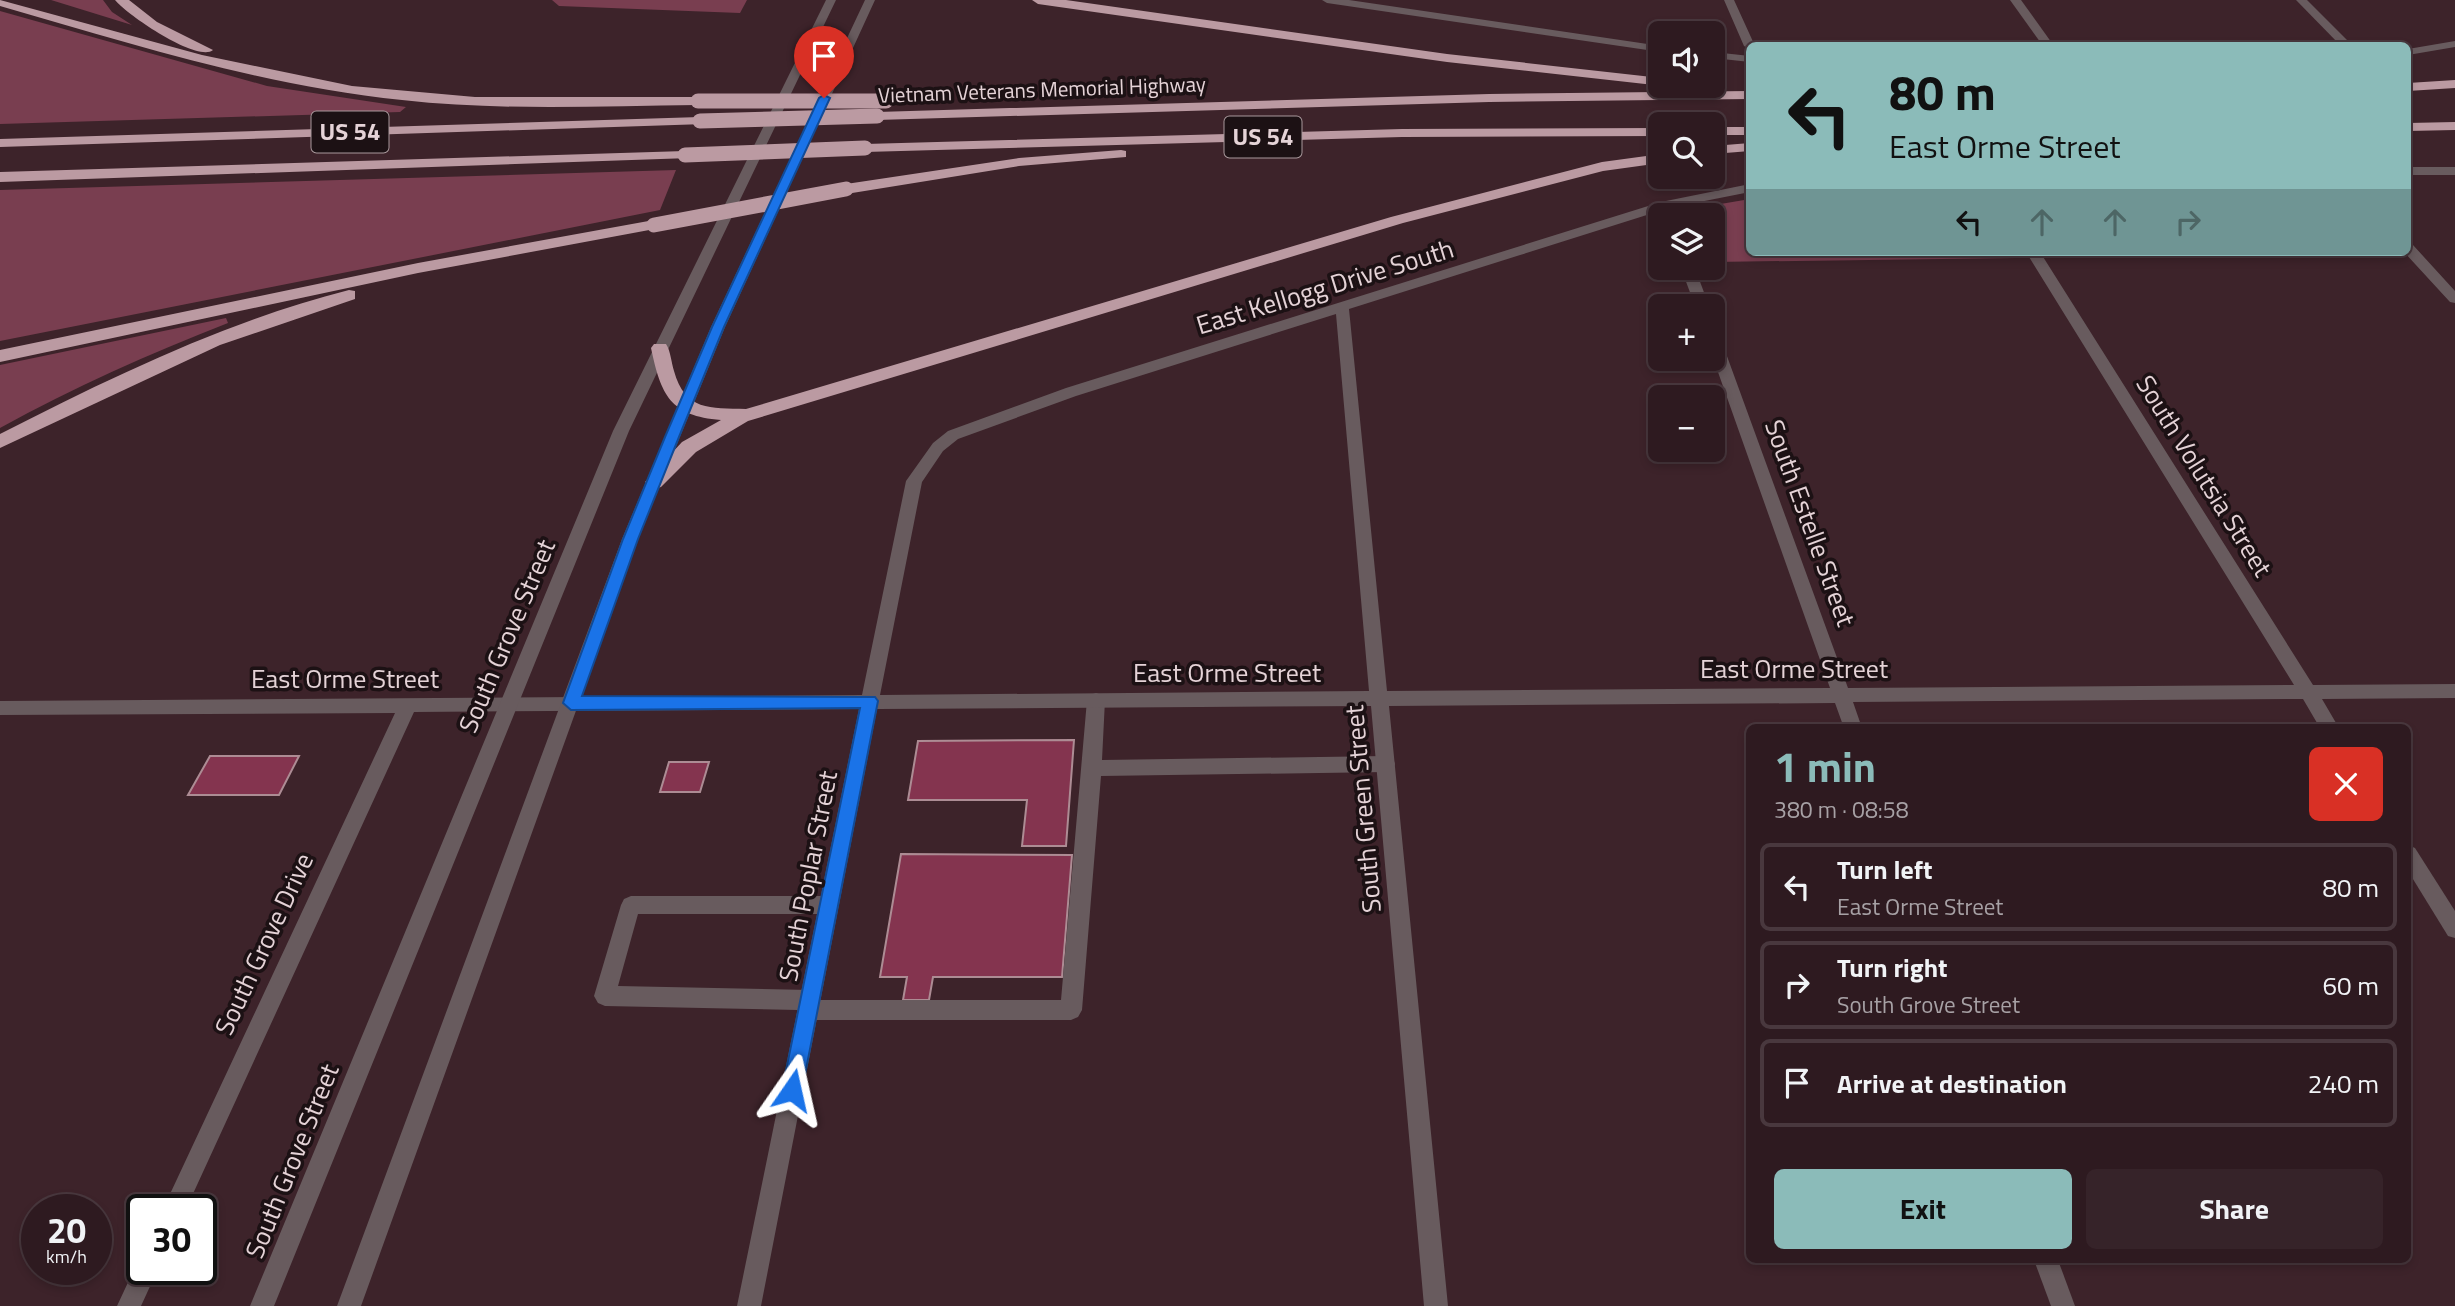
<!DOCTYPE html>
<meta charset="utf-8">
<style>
:root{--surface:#2e1a20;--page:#362329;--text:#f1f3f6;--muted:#a7a1a5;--line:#49383e;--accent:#8bbbb9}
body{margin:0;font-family:"Titillium Web",sans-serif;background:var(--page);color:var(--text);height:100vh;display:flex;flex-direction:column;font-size:26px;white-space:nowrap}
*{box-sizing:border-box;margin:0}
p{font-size:23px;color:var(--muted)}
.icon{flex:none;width:38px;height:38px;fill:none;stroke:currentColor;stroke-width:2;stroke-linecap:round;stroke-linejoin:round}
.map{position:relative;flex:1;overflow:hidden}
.details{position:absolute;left:1746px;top:724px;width:665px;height:539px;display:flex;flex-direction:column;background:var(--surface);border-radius:10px;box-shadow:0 4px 10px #0003,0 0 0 2px var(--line)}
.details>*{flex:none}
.banner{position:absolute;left:1746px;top:42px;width:665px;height:214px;border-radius:10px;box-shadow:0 4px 10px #0003,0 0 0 2px var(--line);background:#8bbbb9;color:#111;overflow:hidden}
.tools{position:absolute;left:1648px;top:21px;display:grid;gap:14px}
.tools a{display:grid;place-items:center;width:77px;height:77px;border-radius:10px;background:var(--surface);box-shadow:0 4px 10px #0003,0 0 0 2px var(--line);font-size:35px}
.speed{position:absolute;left:21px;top:1194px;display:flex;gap:14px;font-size:35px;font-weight:700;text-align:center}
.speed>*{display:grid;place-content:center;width:91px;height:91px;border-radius:50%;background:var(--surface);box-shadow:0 4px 10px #0003,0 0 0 2px var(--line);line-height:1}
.speed small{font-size:18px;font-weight:400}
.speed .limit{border:4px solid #111;border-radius:10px;background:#fff;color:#111}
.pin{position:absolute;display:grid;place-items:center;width:60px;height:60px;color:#fff;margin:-72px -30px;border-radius:50% 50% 50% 0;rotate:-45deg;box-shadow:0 0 7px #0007}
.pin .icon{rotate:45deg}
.me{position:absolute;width:77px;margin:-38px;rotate:11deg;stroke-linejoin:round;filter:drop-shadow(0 0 5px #0008)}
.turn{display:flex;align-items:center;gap:24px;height:147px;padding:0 28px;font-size:32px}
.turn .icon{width:91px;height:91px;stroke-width:2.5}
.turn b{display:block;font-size:49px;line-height:60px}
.lanes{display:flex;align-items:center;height:66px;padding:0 28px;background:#0003;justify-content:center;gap:35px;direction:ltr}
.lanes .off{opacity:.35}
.round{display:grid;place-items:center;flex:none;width:74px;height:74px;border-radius:10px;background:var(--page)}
.summary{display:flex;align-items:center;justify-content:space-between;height:119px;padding:0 28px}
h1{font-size:42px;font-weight:700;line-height:52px;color:var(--accent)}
.cta{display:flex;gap:14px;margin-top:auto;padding:14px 28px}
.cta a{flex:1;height:80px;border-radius:10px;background:var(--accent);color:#111;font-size:28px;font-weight:700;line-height:80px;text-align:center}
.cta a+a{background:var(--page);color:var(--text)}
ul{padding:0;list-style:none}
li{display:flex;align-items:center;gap:21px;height:88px;margin:0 14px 10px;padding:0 14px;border:4px solid var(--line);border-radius:10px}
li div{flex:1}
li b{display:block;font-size:26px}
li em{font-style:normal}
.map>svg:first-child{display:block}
.green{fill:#793e50}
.building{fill:#84344f;stroke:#ad8c94;stroke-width:2}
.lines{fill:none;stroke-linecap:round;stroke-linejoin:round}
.service{fill:#685b5e;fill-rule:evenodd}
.minor{fill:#685b5e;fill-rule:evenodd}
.tertiary{fill:#685b5e;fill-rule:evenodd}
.motorway{fill:#bb9aa2;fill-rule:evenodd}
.motorway-bridge{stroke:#bb9aa2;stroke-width:15}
.route{fill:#1a73e8;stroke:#114b97;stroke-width:2}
.labels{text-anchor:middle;stroke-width:7;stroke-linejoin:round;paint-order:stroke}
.far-street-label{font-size:21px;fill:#e5d3d7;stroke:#1c1114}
.shield{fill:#1c1114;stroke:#a9999c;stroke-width:2}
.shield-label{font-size:24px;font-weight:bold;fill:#e5d3d7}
.street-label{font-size:26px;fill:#e5d3d7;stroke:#1c1114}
</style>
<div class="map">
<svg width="2455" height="1306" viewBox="0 0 2455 1306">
<rect width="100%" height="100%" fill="#3d232a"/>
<g class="green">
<polygon points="51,0 103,0 112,12 132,25"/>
<polygon points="552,0 747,0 740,13 559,6"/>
<polygon points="0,11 267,86 406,107 400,112 0,124"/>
<polygon points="676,170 660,210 0,341 0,190"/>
<polygon points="1750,199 1750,252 2012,252 2016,258 1713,262 1713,215 1691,215 1697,208"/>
<path d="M226 318 228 323C149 354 74 387 0 428V365Z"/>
</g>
<g class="building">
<polygon points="1074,740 1066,846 1022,846 1027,800 908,800 918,741"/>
<polygon points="210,756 299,756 279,795 188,795"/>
<polygon points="669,762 709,762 700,792 660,792"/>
<polygon points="901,854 1072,855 1062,977 933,977 929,1000 903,1000 907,977 880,977"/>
</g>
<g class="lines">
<polygon class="service" points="1096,693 1102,695 1105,700 1102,760 1386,756 1393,758 1395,764 1393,770 1386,772 1101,776 1082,1010 1078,1017 1071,1020 808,1020 801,1017 798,1010 605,1006 598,1003 594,996 621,905 624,899 631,896 829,896 836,899 839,905 836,911 829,914 638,914 618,986 810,990 817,993 820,1000 1061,1000 1087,700 1090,695"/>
<g class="minor">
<polygon points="1322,0 1349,0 1661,46 1661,52 1327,3"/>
<polygon points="1724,0 1734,0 1755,46 1750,46 1750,49 1744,46"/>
<polygon points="2010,0 2021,0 2054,46 2043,46"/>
<polygon points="2296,0 2307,0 2353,46 2341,46"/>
<polygon points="2455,41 2455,47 2408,55 2408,49"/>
<polygon points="1713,52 1750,56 1750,62 1713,58"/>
<rect x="2408" y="167" width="47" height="8"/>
<path d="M1750 184V192L1669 208 1349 309 1387 691 1830 688 1713 358V332L1720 337 1848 688 2294 685 2026 252H2040L2313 685 2455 684V698L2322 699 2339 728H2320L2303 699 1853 702 1862 728H1844L1835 703 1389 706 1448 1306H1424L1371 706 877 709 761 1306H737L859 709 414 712 186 1209H163L395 713 0 715V701L862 695 906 481 933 443 948 431 1066 388 1661 202ZM1336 314 1369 691 880 695 922 482 943 451 958 439 1076 396Z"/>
<polygon points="2408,244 2413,245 2455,291 2455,303 2450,302 2404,252 2408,252"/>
<polygon points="1681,268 1695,268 1709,306 1695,306"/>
<polygon points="2408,845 2415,848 2455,911 2455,938 2448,936 2408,871"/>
<polygon points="142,1259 142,1269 158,1269 141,1306 117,1306 138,1261"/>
<polygon points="2034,1260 2058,1260 2075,1306 2051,1306"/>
</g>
<g class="tertiary">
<polygon points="826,0 836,0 629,431 274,1306 250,1306 613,431"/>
<polygon points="865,0 875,0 725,327 638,539 361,1306 337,1306 622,539 711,327"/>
</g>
<g class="motorway">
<path d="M0 0 202 55 352 86 475 97H698L705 101 698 105C599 106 500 111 402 100 264 86 132 44 0 6Z"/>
<path d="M115 0H129L157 22 213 50C198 63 127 15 115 0Z"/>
<polygon points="1032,0 1066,0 1447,54 1661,78 1663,86 1447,62 1038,4"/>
<polygon points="2455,80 2455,88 2408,91 2408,83"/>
<polygon points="1750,91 1750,99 1489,102 877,120 870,116 877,112 1489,94"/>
<polygon points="700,117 705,118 705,124 0,147 0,139"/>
<polygon points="2455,122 2455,130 2408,131 2408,123"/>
<rect x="1713" y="127" width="37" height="8"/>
<polygon points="1661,128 1661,136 1402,137 865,152 858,148 865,144 1402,129"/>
<polygon points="1750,143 1750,151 1713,154 1713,146"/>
<polygon points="1121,150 1126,151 1126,157 1019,166 846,194 838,189 846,184 1019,158"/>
<polygon points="685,151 692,155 690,158 0,182 0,172"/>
<path d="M1661 154V163L1603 171 1403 223 748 421 696 452 661 487 654 489 645 482 682 442 721 420C670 416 661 395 651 348L654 344H666C671 352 671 362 674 371 685 411 710 408 746 409L1391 217 1602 162Z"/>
<polygon points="654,220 660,222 660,228 418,273 0,362 0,350 418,263"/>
<path d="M349 290 355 291V299L220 345 0 448V434C112 377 227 321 349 290Z"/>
</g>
<g class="motorway-bridge">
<polyline points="698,101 886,101"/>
<polyline points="700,121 877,116"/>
<polyline points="685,155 865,148"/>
<polyline points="654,225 846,189"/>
</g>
</g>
<polygon class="route" points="824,95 830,98 724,327 679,437 638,539 582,696 875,697 878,701 802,1090 799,1097 792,1100 785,1097 782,1090 860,708 571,710 563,703 623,539 665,437 712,327 819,98"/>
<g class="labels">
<g class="far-street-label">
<text transform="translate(1042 90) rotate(-2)" y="7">Vietnam Veterans Memorial Highway</text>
</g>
<g class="shield">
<rect x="311.5" y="111.5" width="77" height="41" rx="5"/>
<rect x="1224.5" y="116.5" width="77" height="41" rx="5"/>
</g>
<g class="shield-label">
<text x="350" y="140">US 54</text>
<text x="1263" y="145">US 54</text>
</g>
<g class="street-label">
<text transform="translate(1325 287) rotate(-17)" y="9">East Kellogg Drive South</text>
<text transform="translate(2204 476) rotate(58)" y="9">South Volutsia Street</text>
<text transform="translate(1810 523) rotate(70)" y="9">South Estelle Street</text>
<text transform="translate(507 636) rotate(-67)" y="9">South Grove Street</text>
<text x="1794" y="678">East Orme Street</text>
<text x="1227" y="682">East Orme Street</text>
<text x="345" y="688">East Orme Street</text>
<text transform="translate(1363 809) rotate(-95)" y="9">South Green Street</text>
<text transform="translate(808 876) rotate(-79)" y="9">South Poplar Street</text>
<text transform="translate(264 944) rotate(-65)" y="9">South Grove Drive</text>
<text transform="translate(292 1161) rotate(-68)" y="9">South Grove Street</text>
</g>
</g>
</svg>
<div class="tools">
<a><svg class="icon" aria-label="sound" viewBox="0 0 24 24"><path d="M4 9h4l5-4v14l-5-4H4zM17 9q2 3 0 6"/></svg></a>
<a><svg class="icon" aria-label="search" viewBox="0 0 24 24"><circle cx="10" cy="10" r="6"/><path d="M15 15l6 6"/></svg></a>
<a><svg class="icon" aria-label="layers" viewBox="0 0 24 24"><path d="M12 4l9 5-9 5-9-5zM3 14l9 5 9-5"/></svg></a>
<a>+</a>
<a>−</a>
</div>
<div class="speed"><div>20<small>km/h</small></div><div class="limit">30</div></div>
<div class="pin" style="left:824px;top:98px;background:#d93025"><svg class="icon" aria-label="arrive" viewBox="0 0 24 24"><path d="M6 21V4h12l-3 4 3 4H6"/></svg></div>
<svg class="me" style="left:792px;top:1090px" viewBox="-20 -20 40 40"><path d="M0-17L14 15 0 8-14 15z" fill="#1a73e8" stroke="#fff" stroke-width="4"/></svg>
<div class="banner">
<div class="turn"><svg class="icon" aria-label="left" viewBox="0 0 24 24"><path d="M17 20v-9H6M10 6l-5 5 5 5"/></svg><div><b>80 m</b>East Orme Street</div></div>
<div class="lanes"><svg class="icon" aria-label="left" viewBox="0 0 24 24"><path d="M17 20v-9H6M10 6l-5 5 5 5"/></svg><svg class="icon off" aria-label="ahead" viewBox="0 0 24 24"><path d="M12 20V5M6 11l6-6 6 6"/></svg><svg class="icon off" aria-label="ahead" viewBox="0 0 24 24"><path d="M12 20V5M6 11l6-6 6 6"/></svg><svg class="icon off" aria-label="right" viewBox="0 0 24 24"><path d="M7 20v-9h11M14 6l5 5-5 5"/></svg></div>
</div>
<section class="details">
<div class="summary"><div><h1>1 min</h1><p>380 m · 08:58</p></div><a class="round" style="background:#d93025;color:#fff"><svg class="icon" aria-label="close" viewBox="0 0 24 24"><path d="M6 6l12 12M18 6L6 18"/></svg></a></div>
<ul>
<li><svg class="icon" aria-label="left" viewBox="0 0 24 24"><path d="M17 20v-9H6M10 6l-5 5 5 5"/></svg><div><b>Turn left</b><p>East Orme Street</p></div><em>80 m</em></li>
<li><svg class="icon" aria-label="right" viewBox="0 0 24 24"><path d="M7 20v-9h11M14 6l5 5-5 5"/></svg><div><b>Turn right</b><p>South Grove Street</p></div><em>60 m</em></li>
<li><svg class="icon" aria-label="arrive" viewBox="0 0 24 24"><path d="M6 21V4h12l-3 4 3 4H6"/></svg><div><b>Arrive at destination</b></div><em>240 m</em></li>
</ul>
<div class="cta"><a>Exit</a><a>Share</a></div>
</section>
</div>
